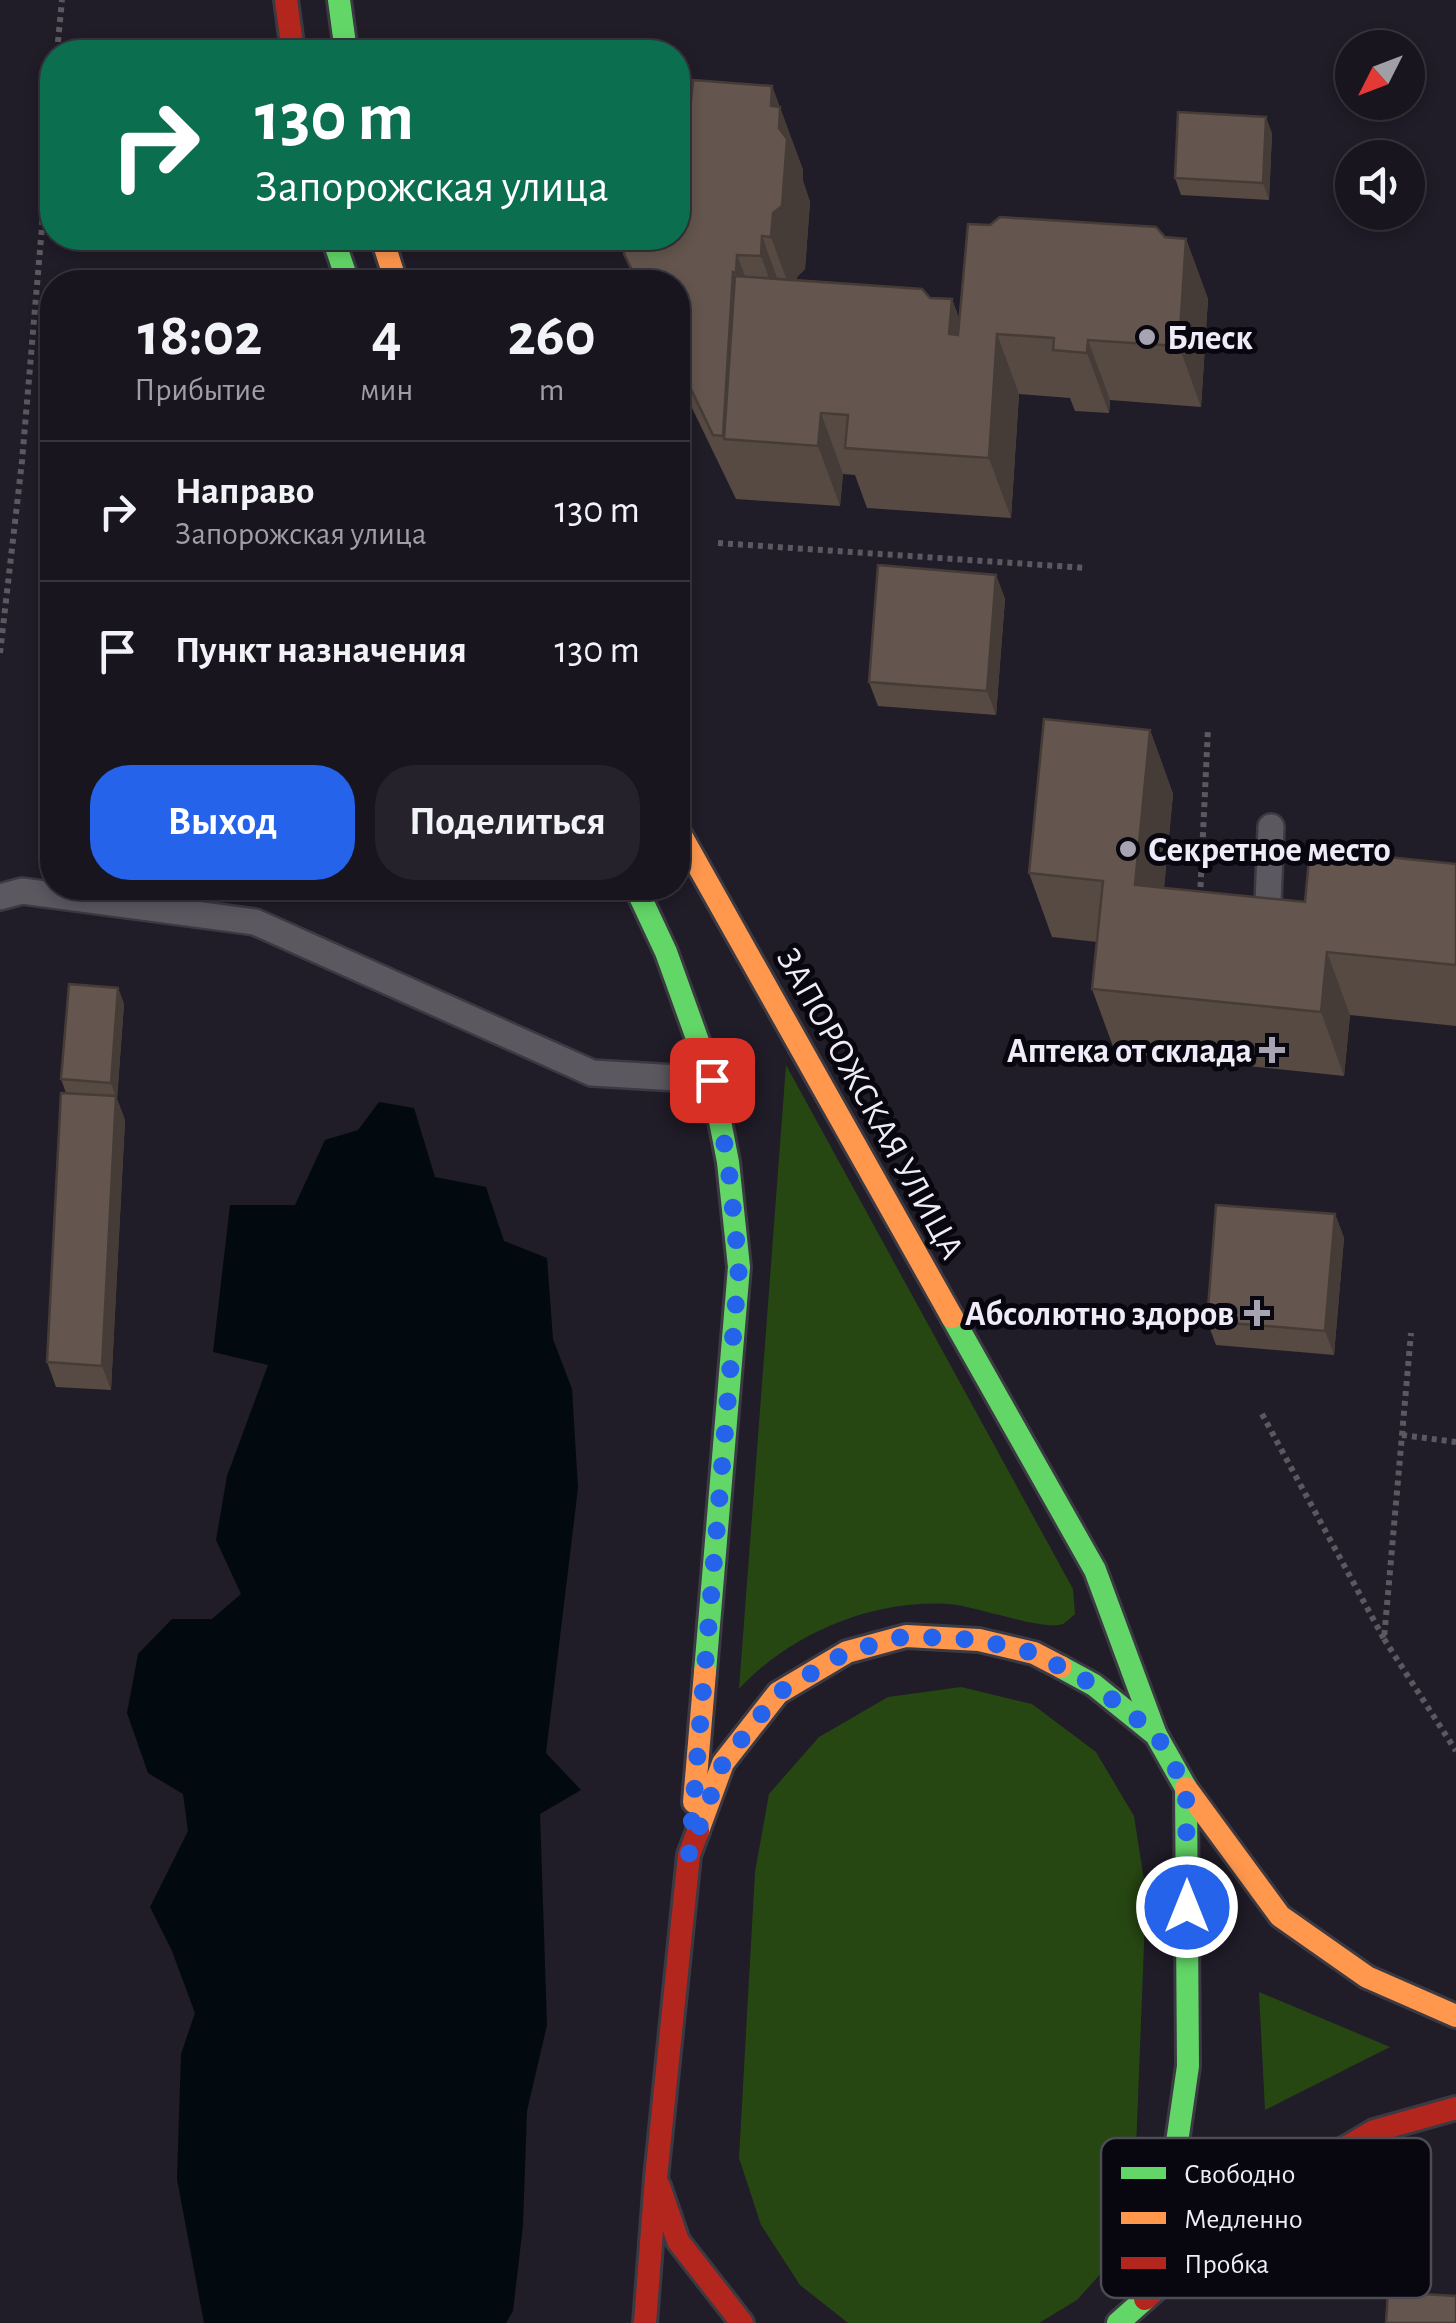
<!DOCTYPE html>
<html lang="ru">
<meta charset="utf-8">
<style>
:root{--surface:#18151e;--page:#25222b;--text:#f1f3f6;--muted:#9f9fa4;--line:#36343c;--accent:#2563eb}
body{margin:0;font-family:"Alegreya Sans",sans-serif;background:var(--page);color:var(--text);height:100vh;display:flex;flex-direction:column;font-size:38px;white-space:nowrap}
*{box-sizing:border-box;margin:0}
p{font-size:32px;color:var(--muted)}
.icon{flex:none;width:55px;height:55px;fill:none;stroke:currentColor;stroke-width:2;stroke-linecap:round;stroke-linejoin:round}
.map{position:relative;flex:1;overflow:hidden}
.drawer{position:absolute;left:40px;top:270px;width:650px;height:630px;display:flex;flex-direction:column;background:var(--surface);border-radius:40px;box-shadow:0 5px 15px #0003,0 0 0 2px var(--line)}
.drawer>*{flex:none}
.hud{position:absolute;left:40px;top:40px;width:650px;height:210px;border-radius:40px;box-shadow:0 5px 15px #0003,0 0 0 2px var(--line);background:#0b6e4f;color:#fff;overflow:hidden}
.needle{width:65px;rotate:228deg}
.tools{position:absolute;left:1335px;top:30px;display:grid;gap:20px}
.tools a{display:grid;place-items:center;width:90px;height:90px;border-radius:50%;background:var(--surface);box-shadow:0 5px 15px #0003,0 0 0 2px var(--line);font-size:50px}
.pin{position:absolute;display:grid;place-items:center;width:85px;height:85px;color:#fff;margin:-42px;border-radius:20px;box-shadow:0 5px 15px #0006}
.me{position:absolute;width:110px;margin:-55px;rotate:0deg;stroke-linejoin:round;filter:drop-shadow(0 0 8px #0008)}
.turn{display:flex;align-items:center;gap:35px;height:210px;padding:0 50px;font-size:45px}
.turn .icon{width:130px;height:130px;stroke-width:2.5}
.turn b{display:block;font-size:70px;line-height:85px}
.eta{display:flex;justify-content:space-evenly;align-items:center;height:170px;text-align:center}
.eta b{font-size:60px;font-weight:700;line-height:70px}
.action{display:flex;gap:20px;margin-top:auto;padding:20px 50px}
.action a{flex:1;height:115px;border-radius:40px;background:var(--accent);color:#fff;font-size:40px;font-weight:700;line-height:115px;text-align:center}
.action a+a{background:var(--page);color:var(--text)}
ul{padding:0;list-style:none}
li{display:flex;align-items:center;gap:30px;height:140px;padding:0 50px;border-top:2px solid var(--line)}
li div{flex:1}
li b{display:block;font-size:38px}
li em{font-style:normal}
.map>svg:first-child{display:block}
.green{fill:#274712}
.water{fill:#030a0f}
.lines{fill:none;stroke-linecap:round;stroke-linejoin:round}
.lane-casing{stroke:#3b3942;stroke-width:30}
.fast-casing{stroke:#3b3942;stroke-width:28}
.slow-casing{stroke:#3b3942;stroke-width:28}
.jam-casing{stroke:#3b3942;stroke-width:28}
.path{stroke:#5c5861;stroke-width:6;stroke-dasharray:5 5;stroke-linecap:butt}
.lane{stroke:#5b5860;stroke-width:25}
.fast{stroke:#63d668;stroke-width:22}
.slow{stroke:#ff974d;stroke-width:22}
.jam{stroke:#b3261e;stroke-width:22}
.wall{fill:#564a43}
.shaded-wall{fill:#463c37}
.building{fill:#64564e;stroke:#463c37;stroke-width:2.5}
.route{stroke:#2563eb;stroke-width:18;stroke-dasharray:0 32.4}
.poi-dot{fill:#a7a3b0;stroke:#08060e;stroke-width:4}
.labels{text-anchor:middle;stroke-width:10;stroke-linejoin:round;paint-order:stroke}
.poi-label{font-size:35px;font-weight:bold;fill:#efebf9;stroke:#08060e;text-anchor:start}
.street-label{font-size:35px;fill:#efebf9;stroke:#08060e}
.key{fill:#08060e;stroke:#4d4b54;stroke-width:2.5}
.key-label{font-size:28px;fill:#efebf9}
</style>
<div class="map">
<svg width="1456" height="2323" viewBox="0 0 1456 2323">
<rect width="100%" height="100%" fill="#201c28"/>
<g class="green">
<path d="M786 1065 1073 1589 1075 1614C1074 1615 1065 1623 1063 1624 1043 1631 976 1606 949 1604 872 1599 790 1634 739 1689Z"/>
<polygon points="961,1687 1032,1704 1096,1752 1134,1816 1146,1893 1134,2201 1114,2259 1077,2300 1039,2323 848,2323 800,2285 761,2225 739,2158 755,1872 769,1794 819,1737 888,1697"/>
<polygon points="1259,1992 1390,2047 1265,2110"/>
</g>
<polygon class="water" points="379,1102 414,1108 435,1177 486,1187 504,1241 547,1258 553,1339 572,1389 578,1488 546,1753 581,1790 540,1814 547,2025 527,2111 523,2225 513,2311 506,2323 204,2323 177,2179 181,2054 195,2013 172,1951 150,1907 188,1831 183,1794 148,1773 127,1713 138,1654 172,1619 212,1619 241,1594 216,1540 227,1476 268,1365 213,1352 230,1205 295,1205 325,1140 358,1130"/>
<g class="lines">
<defs>
<g id="lane">
<polyline points="0,897 22,891 255,922 592,1073 712,1080"/>
<polyline points="1267,928 1271,827"/>
</g>
<g id="fast">
<polyline points="339,0 346,52"/>
<polyline points="333,238 348,282"/>
<polyline points="636,888 666,952 712,1080 728,1162 739,1267 705,1672"/>
<polyline points="952,1317 1095,1570 1156,1735"/>
<polyline points="1061,1667 1094,1685 1156,1735 1186,1788 1188,2066 1166,2219 1145,2299 1118,2323"/>
</g>
<g id="slow">
<polyline points="382,238 396,282"/>
<polyline points="678,830 952,1317"/>
<polyline points="1186,1788 1280,1916 1367,1977 1456,2016"/>
<polyline points="694,1802 705,1672"/>
<polyline points="698,1831 723,1763 778,1693 847,1652 906,1636 979,1640 1034,1653 1061,1667"/>
</g>
<g id="jam">
<polyline points="286,0 293,52"/>
<polyline points="659,2186 678,2241 742,2323"/>
<polyline points="1145,2299 1217,2236 1284,2184 1374,2131 1456,2108"/>
<polyline points="645,2323 656,2178 689,1855 698,1831"/>
</g>
</defs>
<use href="#lane" class="lane-casing"/>
<use href="#fast" class="fast-casing"/>
<use href="#slow" class="slow-casing"/>
<use href="#jam" class="jam-casing"/>
<g class="path">
<polyline points="57,52 62,0"/>
<polyline points="718,543 1087,568"/>
<polyline points="0,653 22,461 52,109"/>
<polyline points="1200,897 1208,728"/>
<polyline points="1262,1414 1384,1639 1411,1333"/>
<polyline points="1402,1435 1456,1442"/>
<polyline points="1384,1639 1456,1751"/>
</g>
<use href="#lane" class="lane"/>
<use href="#fast" class="fast"/>
<use href="#slow" class="slow"/>
<use href="#jam" class="jam"/>
</g>
<g class="wall">
<polygon points="772,86 803,170 803,181 810,202 805,269 797,277 796,280 930,298 952,299 960,321 1165,237 1186,239 1208,299 1201,407 1110,400 1109,413 1075,411 1070,398 1019,394 1011,518 867,508 855,475 843,474 840,506 736,499 678,379 678,282 635,282 624,254 678,238 679,142 691,101"/>
<polygon points="1272,133 1269,200 1181,195 1175,178"/>
<polygon points="996,575 1005,599 996,715 878,706 869,682"/>
<polygon points="1150,730 1173,794 1164,888 1305,902 1456,864 1456,1026 1350,1015 1344,1076 1115,1052 1092,989 1097,942 1052,937 1029,873"/>
<polygon points="118,988 124,1004 117,1099 125,1120 111,1390 56,1387 47,1362 66,1093 61,1079"/>
<polygon points="1335,1214 1344,1238 1334,1355 1216,1345 1207,1321"/>
</g>
<g class="shaded-wall">
<polygon points="772,86 803,170 803,181 810,202 805,269 797,277 794,300 771,237 773,213 771,106"/>
<polygon points="1266,117 1272,133 1269,200 1263,183"/>
<polygon points="762,236 785,300 784,320 761,256"/>
<polygon points="1186,239 1208,299 1201,407 1179,346"/>
<polygon points="737,255 761,318 760,336 736,273"/>
<polygon points="952,299 974,360 949,334"/>
<polygon points="997,334 1019,394 1011,518 989,458"/>
<polygon points="1088,340 1110,400 1109,413 1087,353"/>
<polygon points="821,413 843,474 840,506 818,446"/>
<polygon points="996,575 1005,599 996,715 987,691"/>
<polygon points="1150,730 1173,794 1158,949 1135,885"/>
<polygon points="1327,952 1350,1015 1344,1076 1321,1012"/>
<polygon points="118,988 124,1004 117,1099 125,1120 111,1390 102,1366 116,1097 111,1083"/>
<polygon points="1335,1214 1344,1238 1334,1355 1325,1331"/>
</g>
<g class="building">
<polygon points="693,80 772,86 771,106 780,107 779,128 787,139 782,206 773,213 771,237 762,236 761,256 737,255 736,273 733,272 723,436 713,435 678,362 678,282 638,282 624,254 625,238 678,238 678,141 679,142 682,100 691,101"/>
<polygon points="1178,112 1266,117 1263,183 1175,178"/>
<polygon points="1000,217 1156,227 1165,237 1186,239 1179,346 1088,340 1087,353 1053,350 1054,338 997,334 989,458 845,448 848,415 821,413 818,446 724,439 735,276 922,289 930,298 952,299 949,334 958,335 968,224 990,225"/>
<polygon points="878,565 996,575 987,691 869,682"/>
<polygon points="1044,719 1150,730 1135,885 1305,902 1310,849 1456,864 1456,965 1327,952 1321,1012 1092,989 1103,881 1029,873"/>
<polygon points="69,984 118,988 111,1083 61,1079"/>
<polygon points="61,1093 116,1096 102,1366 47,1362"/>
<polygon points="1216,1205 1335,1214 1325,1331 1207,1321"/>
<polygon points="1388,2292 1456,2296 1456,2323 1386,2323"/>
</g>
<g class="lines">
<polyline class="route" points="712,1080 728,1162 739,1267 689,1855 723,1763 778,1693 847,1652 906,1636 979,1640 1034,1653 1094,1685 1156,1734 1186,1788 1187,1907"/>
</g>
<g class="poi-dot">
<circle cx="1147" cy="337" r="10"/>
<circle cx="1128" cy="849" r="10"/>
<path d="M1267 1035h10v10h10v10h-10v10h-10v-10h-10v-10h10z"/>
<path d="M1252 1298h10v10h10v10h-10v10h-10v-10h-10v-10h10z"/>
</g>
<g class="labels">
<g class="poi-label">
<text x="1167" y="349">Блеск</text>
<text x="1148" y="861">Секретное место</text>
<text x="1252" y="1062" text-anchor="end">Аптека от склада</text>
<text x="1234" y="1325" text-anchor="end">Абсолютно здоров</text>
</g>
<g class="street-label">
<text transform="translate(871 1103) rotate(61)" y="12">ЗАПОРОЖСКАЯ УЛИЦА</text>
</g>
</g>
<rect x="1101" y="2138" width="330" height="160" rx="15" class="key"/>
<rect x="1121" y="2167" width="45" height="12" fill="#63d668"/>
<rect x="1121" y="2212" width="45" height="12" fill="#ff974d"/>
<rect x="1121" y="2257" width="45" height="12" fill="#b3261e"/>
<g class="key-label">
<text x="1184" y="2183">Свободно</text>
<text x="1184" y="2228">Медленно</text>
<text x="1184" y="2273">Пробка</text>
</g>
</svg>
<div class="tools">
<a><svg class="needle" viewBox="-14 -14 28 28"><path d="M0-13l5 13h-10z" fill="#e53935"/><path d="M0 13l5-13h-10z" fill="#9f9fa4"/></svg></a>
<a><svg class="icon" aria-label="sound" viewBox="0 0 24 24"><path d="M4 9h4l5-4v14l-5-4H4zM17 9q2 3 0 6"/></svg></a>
</div>
<div class="pin" style="left:712px;top:1080px;background:#d93025"><svg class="icon" aria-label="arrive" viewBox="0 0 24 24"><path d="M6 21V4h12l-3 4 3 4H6"/></svg></div>
<svg class="me" style="left:1187px;top:1907px" viewBox="-20 -20 40 40"><circle r="17" fill="#2563eb" stroke="#fff" stroke-width="3"/><path d="M0-11L8 9 0 5-8 9z" fill="#fff"/></svg>
<div class="hud">
<div class="turn"><svg class="icon" aria-label="right" viewBox="0 0 24 24"><path d="M7 20v-9h11M14 6l5 5-5 5"/></svg><div><b>130 m</b>Запорожская улица</div></div>
</div>
<section class="drawer">
<div class="eta">
<div><b>18:02</b><p>Прибытие</p></div>
<div><b>4</b><p>мин</p></div>
<div><b>260</b><p>m</p></div>
</div>
<ul>
<li><svg class="icon" aria-label="right" viewBox="0 0 24 24"><path d="M7 20v-9h11M14 6l5 5-5 5"/></svg><div><b>Направо</b><p>Запорожская улица</p></div><em>130 m</em></li>
<li><svg class="icon" aria-label="arrive" viewBox="0 0 24 24"><path d="M6 21V4h12l-3 4 3 4H6"/></svg><div><b>Пункт назначения</b></div><em>130 m</em></li>
</ul>
<div class="action"><a>Выход</a><a>Поделиться</a></div>
</section>
</div>
